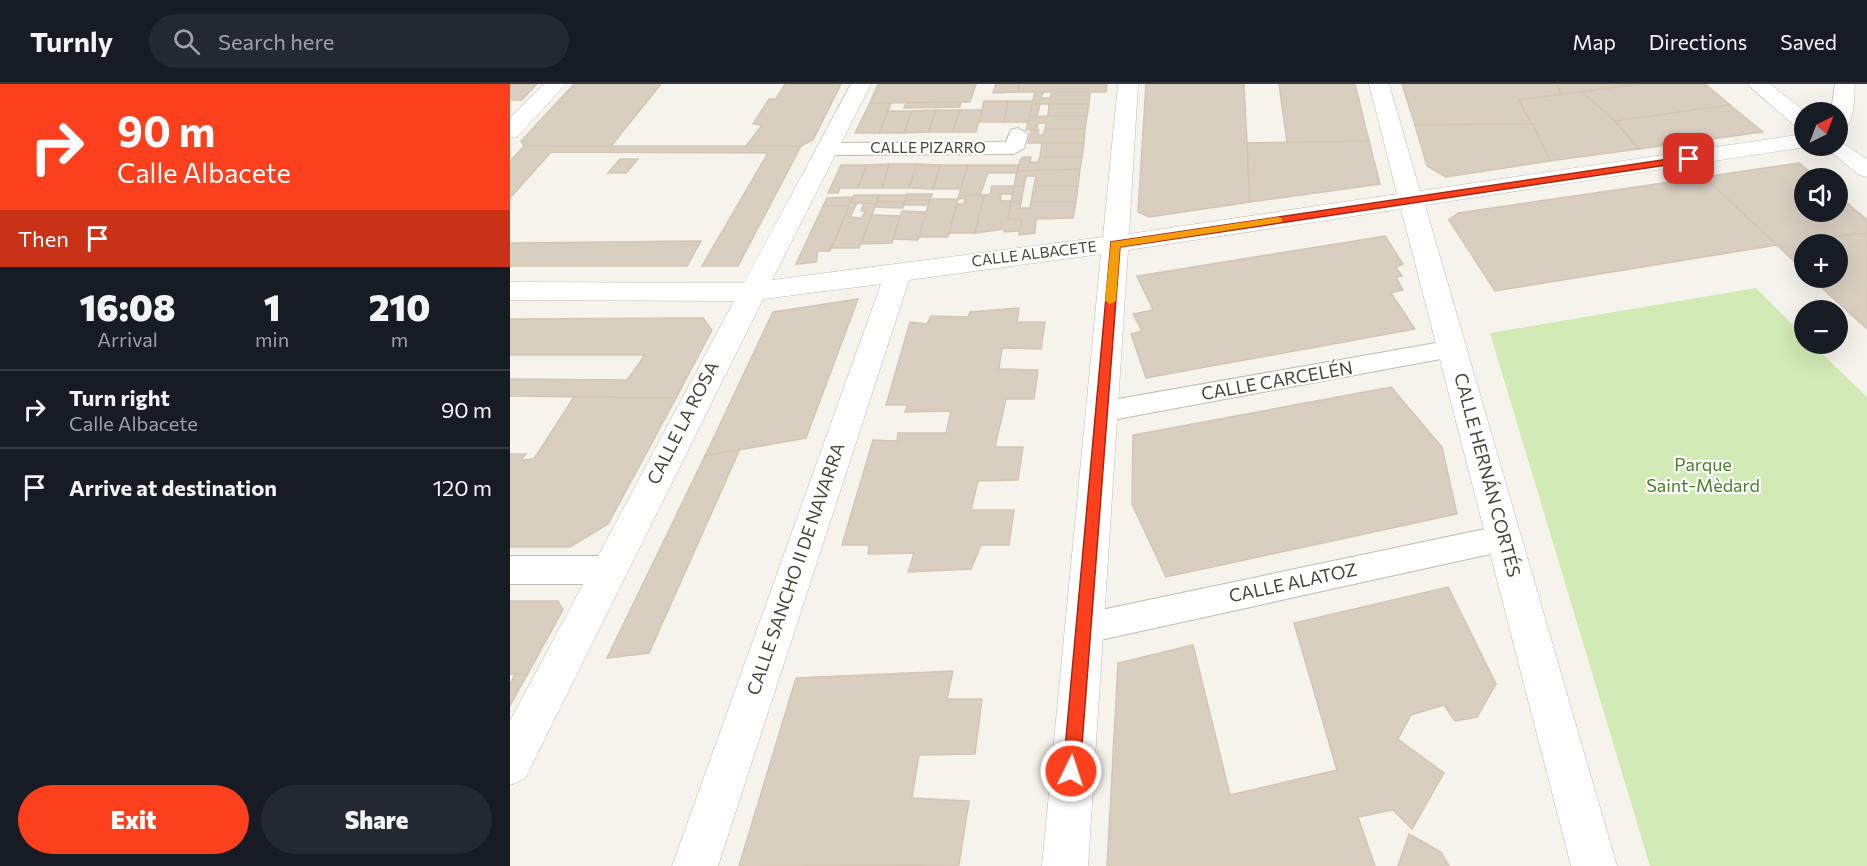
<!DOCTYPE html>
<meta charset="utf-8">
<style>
:root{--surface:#171b24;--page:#242831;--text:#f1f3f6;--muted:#9ea1a6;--line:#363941;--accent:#fc3f1d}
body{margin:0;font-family:Commissioner,sans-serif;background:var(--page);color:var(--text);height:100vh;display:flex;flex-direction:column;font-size:22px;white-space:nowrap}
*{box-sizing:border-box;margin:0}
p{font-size:20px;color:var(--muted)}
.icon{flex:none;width:33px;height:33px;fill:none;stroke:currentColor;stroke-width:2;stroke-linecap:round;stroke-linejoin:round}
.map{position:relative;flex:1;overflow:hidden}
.panel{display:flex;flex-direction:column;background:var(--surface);width:510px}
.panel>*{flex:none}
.hud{background:#fc3f1d;color:#fff;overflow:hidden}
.needle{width:39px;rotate:42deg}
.fabs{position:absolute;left:1284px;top:18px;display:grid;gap:12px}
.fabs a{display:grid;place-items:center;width:54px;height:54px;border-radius:50%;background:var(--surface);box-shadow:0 6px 24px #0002;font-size:30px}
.pin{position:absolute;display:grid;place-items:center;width:51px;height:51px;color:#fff;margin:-26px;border-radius:12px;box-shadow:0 3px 9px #0006}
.me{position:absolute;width:66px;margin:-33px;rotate:4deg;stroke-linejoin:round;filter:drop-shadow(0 0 4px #0008)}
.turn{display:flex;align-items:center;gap:21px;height:126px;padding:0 18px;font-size:27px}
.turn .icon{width:78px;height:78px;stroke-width:2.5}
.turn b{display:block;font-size:42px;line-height:51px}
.then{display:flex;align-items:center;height:57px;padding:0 18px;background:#0003;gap:12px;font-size:22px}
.eta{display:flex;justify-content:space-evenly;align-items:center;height:102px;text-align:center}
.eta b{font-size:36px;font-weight:800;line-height:42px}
.action{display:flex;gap:12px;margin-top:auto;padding:12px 18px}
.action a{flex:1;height:69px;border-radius:36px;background:var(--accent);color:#fff;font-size:24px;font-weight:800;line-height:69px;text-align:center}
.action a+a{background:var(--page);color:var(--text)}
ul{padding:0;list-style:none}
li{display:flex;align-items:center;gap:18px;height:78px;padding:0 18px;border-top:2px solid var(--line)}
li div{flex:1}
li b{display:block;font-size:22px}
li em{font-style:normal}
header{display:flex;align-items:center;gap:36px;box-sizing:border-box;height:84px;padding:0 30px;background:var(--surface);border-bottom:2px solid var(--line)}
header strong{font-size:28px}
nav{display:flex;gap:33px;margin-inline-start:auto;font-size:21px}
.search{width:420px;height:54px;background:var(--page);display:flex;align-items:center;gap:15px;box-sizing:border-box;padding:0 21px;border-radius:33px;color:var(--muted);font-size:22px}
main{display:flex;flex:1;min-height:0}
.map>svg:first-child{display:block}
.green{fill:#d2eab5}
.building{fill:#d8cfc1;stroke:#d3c7b4;stroke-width:1.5}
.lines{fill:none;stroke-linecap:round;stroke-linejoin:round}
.pedestrian-casing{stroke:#c2bbae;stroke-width:2}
.minor-casing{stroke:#c2bbae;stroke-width:1}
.pedestrian{fill:#fff;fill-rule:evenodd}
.minor{fill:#fff;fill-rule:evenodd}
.route{fill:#fc3f1d;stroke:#a42913;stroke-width:1.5}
.slow{fill:#f59e0b}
.labels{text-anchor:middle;stroke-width:4.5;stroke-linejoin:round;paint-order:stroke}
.far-street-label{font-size:15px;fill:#4b4439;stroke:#fff}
.street-label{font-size:18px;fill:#4b4439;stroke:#fff}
.park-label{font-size:18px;fill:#4a7f2a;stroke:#fff}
</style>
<header>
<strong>Turnly</strong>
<div class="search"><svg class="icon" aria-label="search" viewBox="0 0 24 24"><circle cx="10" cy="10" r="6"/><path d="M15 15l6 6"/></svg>Search here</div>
<nav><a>Map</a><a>Directions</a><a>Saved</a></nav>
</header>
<main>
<section class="panel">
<div class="hud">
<div class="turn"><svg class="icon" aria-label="right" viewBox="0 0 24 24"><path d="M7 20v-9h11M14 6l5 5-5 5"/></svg><div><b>90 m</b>Calle Albacete</div></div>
<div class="then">Then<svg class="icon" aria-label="arrive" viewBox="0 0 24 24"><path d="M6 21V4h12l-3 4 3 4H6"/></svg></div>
</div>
<div class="eta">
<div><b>16:08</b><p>Arrival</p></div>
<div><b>1</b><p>min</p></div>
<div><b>210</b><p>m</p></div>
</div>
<ul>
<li><svg class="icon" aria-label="right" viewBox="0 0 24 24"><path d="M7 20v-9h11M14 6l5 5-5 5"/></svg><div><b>Turn right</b><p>Calle Albacete</p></div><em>90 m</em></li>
<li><svg class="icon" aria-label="arrive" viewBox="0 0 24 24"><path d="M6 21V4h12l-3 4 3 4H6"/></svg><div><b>Arrive at destination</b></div><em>120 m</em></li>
</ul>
<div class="action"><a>Exit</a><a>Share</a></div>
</section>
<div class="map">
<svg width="1357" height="782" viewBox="0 0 1357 782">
<rect width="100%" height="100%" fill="#f6f3ec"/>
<polygon class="green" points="1246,204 1294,252 1294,260 1302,260 1357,313 1357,782 1140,782 980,249"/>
<g class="building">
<polygon points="0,0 27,0 12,16 0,16"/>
<polygon points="64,0 151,0 101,62 14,62 11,57"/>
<polygon points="275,0 331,0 303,56 291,62 236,62 252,41 243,40 259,15 266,15"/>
<polygon points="368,0 466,0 460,18 360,19"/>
<polygon points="486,0 509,0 508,8 483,9"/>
<polygon points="509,0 597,0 596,8 508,8"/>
<polygon points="636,0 734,0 740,118 639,133 628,128"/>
<polygon points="769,0 845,0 859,57 777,58"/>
<polygon points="892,0 1047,0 1051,10 1009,16 1023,40 905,41"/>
<polygon points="1047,0 1130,0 1051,10"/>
<polygon points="1130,0 1195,0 1220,21 1105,37 1072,8"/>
<polygon points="525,8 533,8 531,14 540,14 542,8 580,8 579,20 522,20"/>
<polygon points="1072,8 1105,37 1129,65 1040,77 1009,16"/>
<polygon points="474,17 498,17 494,38 469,38"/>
<polygon points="498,17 523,17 518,38 494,38"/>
<polygon points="451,18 450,23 394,24 396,19"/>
<polygon points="360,19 381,19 369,49 345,49"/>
<polygon points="522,20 530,20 527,32 520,33"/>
<polygon points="539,20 579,20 577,32 538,32"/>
<polygon points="1220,21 1253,48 1129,65 1105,37"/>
<polygon points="426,26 419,48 394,49 402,27"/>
<polygon points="426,26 450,26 443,48 419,48"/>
<polygon points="450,26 472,26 466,48 443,48"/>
<polygon points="378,27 402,27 394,49 369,49"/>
<polygon points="538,32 577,32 575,45 535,45 536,39 528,39 527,45 516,46 520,33"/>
<polygon points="1023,40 1040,77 936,93 917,82 905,41"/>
<polygon points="535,45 575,45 574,59 518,59 521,46 529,46 527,50 533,51"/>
<polygon points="859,57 870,100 740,118 737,59"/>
<polygon points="532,59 574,59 572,73 530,73"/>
<polygon points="14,62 291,62 228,182 192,182 258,69 41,68 0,114 0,77"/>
<polygon points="514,73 521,73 520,78 528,78 530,73 572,73 570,85 507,87 510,76"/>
<polygon points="110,75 128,75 116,89 98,89"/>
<polygon points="1289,79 1308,94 1294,94 1294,128 1328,128 1328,111 1357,136 1357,149 1296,156 1294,178 1287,180 1194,93"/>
<polygon points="379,80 407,80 399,104 372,104"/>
<polygon points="379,80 372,104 347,104 357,81"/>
<polygon points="407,80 430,81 423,105 399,104"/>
<polygon points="331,81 357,81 347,104 330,104 328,109 318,109"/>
<polygon points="430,81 458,81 451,105 423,105"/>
<polygon points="458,81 508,81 507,89 478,89 470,111 449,111"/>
<polygon points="570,85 568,102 524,102 526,92 516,92 514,102 504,102 507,87"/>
<polygon points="1194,93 1267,161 985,207 939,136 948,129"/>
<polygon points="482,102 504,102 503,110 490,110 491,117 501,117 498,135 512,135 509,147 494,148 494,145 465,149 474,111 480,111"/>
<polygon points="504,102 514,102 511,118 501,118"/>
<polygon points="524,102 568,102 566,118 521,118"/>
<polygon points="397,110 422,110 420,116 395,116"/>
<polygon points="344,111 369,111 366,120 340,119"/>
<polygon points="369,111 397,111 394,118 367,117"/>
<polygon points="449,111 474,111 465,149 439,149 446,120 454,120 455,114 448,115"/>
<polygon points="342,113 339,122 313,122 317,114"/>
<polygon points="420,115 448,115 438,153 409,153"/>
<polygon points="395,116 420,116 418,121 394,121"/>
<polygon points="367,117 394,118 393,124 365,123"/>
<polygon points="501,118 511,118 510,124 520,124 521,118 566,118 563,134 526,135 525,149 509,151 512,135 498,135"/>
<polygon points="340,119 347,119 340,133 352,134 355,127 351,127 354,119 366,120 349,164 322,164"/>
<polygon points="313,122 339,122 320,167 308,167 306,178 286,180"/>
<polygon points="392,127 416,128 408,156 383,155"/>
<polygon points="362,131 390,132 382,159 351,160"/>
<polygon points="1357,149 1357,245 1301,194 1328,194 1328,160 1296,160 1296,156"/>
<polygon points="875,152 893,180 886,183 892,192 886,193 893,206 881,209 905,245 636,294 621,250 632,247 623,230 643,226 627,192"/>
<polygon points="191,157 177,182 0,182 0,159"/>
<polygon points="348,215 296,354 195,372 263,228"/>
<polygon points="509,224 507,238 535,238 531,265 492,264 489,285 528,286 524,315 496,315 485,363 513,363 508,396 468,397 461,426 504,426 499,461 471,461 461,485 398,488 404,469 358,470 359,461 332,461 363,356 387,357 388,349 436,349 441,327 395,328 398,321 376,321 400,238 417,240 421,232 458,233 460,228"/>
<polygon points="193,234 202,246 166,314 0,312 0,295 117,296 135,271 0,271 0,235"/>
<polygon points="881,303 932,363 947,430 656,493 622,420 623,351"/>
<polygon points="64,313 166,314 98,440 60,463 0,463 0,370 16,370 11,376 24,375"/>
<polygon points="230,365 139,569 97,574 195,372"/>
<polygon points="938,503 986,600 967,633 945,637 934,621 901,631 888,655 934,689 902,745 883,726 848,733 865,782 597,782 608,579 683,561 720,711 827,686 784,539"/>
<polygon points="0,517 48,517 53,526 17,591 0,590"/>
<polygon points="443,587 437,615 472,615 465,670 409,671 402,714 459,717 449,781 229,782 286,594"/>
<polygon points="5,590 17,591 0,622 0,600"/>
<polygon points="899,750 931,768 939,782 888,782"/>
</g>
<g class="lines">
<defs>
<g id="pedestrian">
<polygon points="508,44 518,50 514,64 504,70 318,71 308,65 318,59 496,58 501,46"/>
<polygon points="943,256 952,259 956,265 952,271 591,338 582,335 578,328 582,321 591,318"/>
<polygon points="994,441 1005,445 1009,454 1005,463 994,467 572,560 560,556 556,545 560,534 572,530"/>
<polygon points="0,472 98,472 109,476 114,486 109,496 98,500 0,500"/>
</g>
<g id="minor">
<polygon points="34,0 56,0 8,52 0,54 0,34"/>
<polygon points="341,0 361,0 262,196 593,153 608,0 628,0 619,150 887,110 859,0 879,0 910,107 1294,50 1294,62 1302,62 915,121 1107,782 1061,782 891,125 618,166 578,782 532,782 591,170 399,196 208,782 162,782 371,200 253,215 15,695 0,701 0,637 224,217 0,216 0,198 234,199"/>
<polygon points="1237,0 1260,0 1296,28 1294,44 1286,43"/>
<path d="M1325 0H1345C1344 15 1345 32 1336 45L1328 47V28H1321Z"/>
<polygon points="1328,56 1357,75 1357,93 1349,91 1314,62 1328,62"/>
</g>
</defs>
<use href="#pedestrian" class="pedestrian-casing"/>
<use href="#minor" class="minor-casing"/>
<use href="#pedestrian" class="pedestrian"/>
<use href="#minor" class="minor"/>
</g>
<polygon class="route" points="1179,72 1183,73 1183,77 610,163 570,687 567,693 561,696 555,693 553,687 601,158"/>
<polygon class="slow" points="768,133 772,134 772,138 610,163 606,217 600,220 595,217 601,158"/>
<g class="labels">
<g class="far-street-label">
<text x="418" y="69">CALLE PIZARRO</text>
<text transform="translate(524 170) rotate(-7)" y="5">CALLE ALBACETE</text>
</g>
<g class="street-label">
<text transform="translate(767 297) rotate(-10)" y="6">CALLE CARCELÉN</text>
<text transform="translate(173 339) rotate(-63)" y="6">CALLE LA ROSA</text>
<text transform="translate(977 391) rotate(75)" y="6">CALLE HERNÁN CORTÉS</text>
<text transform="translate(286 485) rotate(-71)" y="6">CALLE SANCHO II DE NAVARRA</text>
<text transform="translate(783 499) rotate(-12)" y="6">CALLE ALATOZ</text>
</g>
<g class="park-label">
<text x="1193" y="387">Parque<tspan x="1193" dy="21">Saint-Mèdard</tspan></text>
</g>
</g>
</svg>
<div class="fabs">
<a><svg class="needle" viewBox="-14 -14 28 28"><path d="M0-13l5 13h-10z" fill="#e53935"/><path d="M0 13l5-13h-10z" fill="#9ea1a6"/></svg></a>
<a><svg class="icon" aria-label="sound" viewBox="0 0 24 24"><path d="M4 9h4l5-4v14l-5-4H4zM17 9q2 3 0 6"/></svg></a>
<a>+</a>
<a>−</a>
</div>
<div class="pin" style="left:1179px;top:75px;background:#d93025"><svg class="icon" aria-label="arrive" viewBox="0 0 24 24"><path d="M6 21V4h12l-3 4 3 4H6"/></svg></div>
<svg class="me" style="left:561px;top:687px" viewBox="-20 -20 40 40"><circle r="17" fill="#fc3f1d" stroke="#fff" stroke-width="3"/><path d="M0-11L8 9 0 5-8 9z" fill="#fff"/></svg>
</div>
</main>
